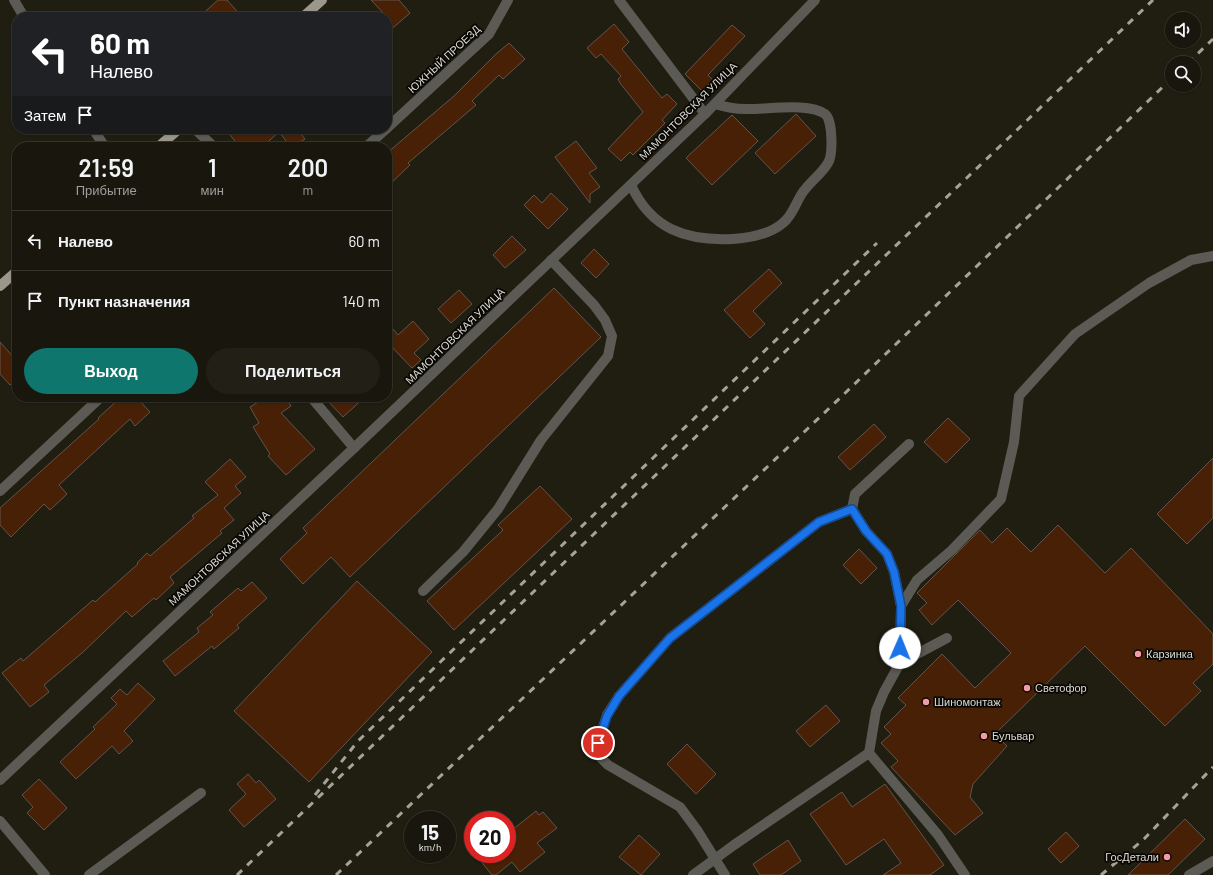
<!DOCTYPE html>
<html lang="ru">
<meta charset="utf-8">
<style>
:root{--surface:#18160d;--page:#211f16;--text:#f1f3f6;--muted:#9f9f9d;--line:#36352e;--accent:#0f766e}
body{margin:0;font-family:Barlow,sans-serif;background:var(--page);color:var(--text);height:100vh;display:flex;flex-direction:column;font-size:15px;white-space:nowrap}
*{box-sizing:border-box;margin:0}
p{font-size:13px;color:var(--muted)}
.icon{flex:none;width:22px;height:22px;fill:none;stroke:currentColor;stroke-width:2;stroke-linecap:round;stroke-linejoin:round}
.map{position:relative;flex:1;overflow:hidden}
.side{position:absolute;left:12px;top:142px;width:380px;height:260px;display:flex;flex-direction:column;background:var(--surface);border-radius:16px;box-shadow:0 1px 3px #0004,0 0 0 1px var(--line)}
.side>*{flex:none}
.top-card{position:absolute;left:12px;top:12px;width:380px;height:122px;border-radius:16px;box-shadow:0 1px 3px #0004,0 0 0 1px var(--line);background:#202124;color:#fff;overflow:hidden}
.controls{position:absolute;left:1165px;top:12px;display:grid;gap:8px}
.controls a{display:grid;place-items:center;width:36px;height:36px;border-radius:50%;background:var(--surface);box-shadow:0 1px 3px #0004,0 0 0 1px var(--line);font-size:20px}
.speed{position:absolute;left:404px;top:811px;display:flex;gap:8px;font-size:20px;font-weight:700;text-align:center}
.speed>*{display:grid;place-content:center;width:52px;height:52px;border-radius:50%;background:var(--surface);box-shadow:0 1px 3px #0004,0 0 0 1px var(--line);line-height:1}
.speed small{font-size:10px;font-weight:400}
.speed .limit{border:6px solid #d22;background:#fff;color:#111}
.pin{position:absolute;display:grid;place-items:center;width:34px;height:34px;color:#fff;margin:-17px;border:2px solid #fff;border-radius:50%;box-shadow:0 1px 4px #0007}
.me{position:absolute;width:44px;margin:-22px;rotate:1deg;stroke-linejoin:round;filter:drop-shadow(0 0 3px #0008)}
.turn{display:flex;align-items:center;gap:14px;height:84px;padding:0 12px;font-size:18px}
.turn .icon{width:52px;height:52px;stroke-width:2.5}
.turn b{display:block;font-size:28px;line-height:34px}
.then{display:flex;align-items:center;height:38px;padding:0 12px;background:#0003;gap:8px;font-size:15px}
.eta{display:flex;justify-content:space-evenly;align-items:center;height:68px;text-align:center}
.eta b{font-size:24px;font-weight:600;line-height:28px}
.cta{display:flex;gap:8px;margin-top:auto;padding:8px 12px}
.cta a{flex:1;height:46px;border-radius:24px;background:var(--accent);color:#fff;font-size:16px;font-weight:600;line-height:46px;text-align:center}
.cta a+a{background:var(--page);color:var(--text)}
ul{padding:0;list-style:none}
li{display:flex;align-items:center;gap:12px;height:60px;padding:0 12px;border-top:1px solid var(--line)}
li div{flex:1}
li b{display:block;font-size:15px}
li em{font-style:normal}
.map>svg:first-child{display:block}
.building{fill:#482005;stroke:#62544d}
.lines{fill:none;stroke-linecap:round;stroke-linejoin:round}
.minor{stroke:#5c5a54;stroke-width:10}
.major{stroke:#9c978b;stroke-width:10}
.rail{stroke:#a5a399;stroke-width:3;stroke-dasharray:7 7;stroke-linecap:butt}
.route-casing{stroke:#114b97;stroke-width:10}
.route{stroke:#1a73e8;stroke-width:7}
.poi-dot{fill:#f49aa6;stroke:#080704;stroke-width:1.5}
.labels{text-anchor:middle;stroke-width:3.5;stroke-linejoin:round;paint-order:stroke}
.street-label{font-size:11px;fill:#dcdad2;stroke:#080704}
.poi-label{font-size:11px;fill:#dcdad2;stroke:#080704;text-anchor:start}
</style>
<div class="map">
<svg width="1213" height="875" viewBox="0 0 1213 875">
<rect width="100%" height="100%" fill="#201d11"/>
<g class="building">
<polygon points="218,0 227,0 242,17 199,17"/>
<polygon points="371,0 399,0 410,13 387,33 387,17"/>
<polygon points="614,24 629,42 622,49 662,98 667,94 677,104 662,120 665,123 633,155 630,152 621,161 608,149 643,112 620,83 618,79 621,76 601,54 596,58 587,48"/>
<polygon points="732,25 745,36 708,75 713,80 702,91 685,74"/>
<polygon points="509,43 525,59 503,79 499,75 472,101 476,105 408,163 410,165 387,187 387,153 454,96 496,54"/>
<polygon points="796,114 816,136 775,174 755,153"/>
<polygon points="732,115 758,141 712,185 686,158"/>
<polygon points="237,129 297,129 305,139 291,147 279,132 262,147 240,147 230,135"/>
<polygon points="576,141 597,168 589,173 600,187 590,194 590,203 555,157"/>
<polygon points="551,193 568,209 548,229 524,205 534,195 542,203"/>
<polygon points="512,236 526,250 505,268 493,255"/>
<polygon points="594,249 609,264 596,278 581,263"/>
<polygon points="769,269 782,283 753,311 765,324 750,338 724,310"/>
<polygon points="554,288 601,337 350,577 331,557 303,584 280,559 307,533 303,528"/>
<polygon points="459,290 472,304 451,323 438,309"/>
<polygon points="413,321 429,339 414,353 421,360 412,368 387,342 387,322 398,335"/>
<polygon points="0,342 17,361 17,379 10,385 0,374"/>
<polygon points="121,397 136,397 150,412 135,426 130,419 59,485 67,494 50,510 44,504 11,537 0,525 0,508 99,419 98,418"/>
<polygon points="266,397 286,397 291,406 281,413 315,449 286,475 268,456 270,454 253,427 259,423 250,407"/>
<polygon points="324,397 365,397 343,417"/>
<polygon points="948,418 970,439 946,463 924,442"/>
<polygon points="874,424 886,437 850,470 838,457"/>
<polygon points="1213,458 1213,518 1187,544 1157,514"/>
<polygon points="230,459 246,477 235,486 241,493 224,508 234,520 220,531 222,533 170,577 174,583 156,600 154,598 132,617 126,611 82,653 44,685 49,692 30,707 2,673 21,658 23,661 93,600 95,602 138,564 137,563 147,553 150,556 194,518 192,516 218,495 205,482"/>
<polygon points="540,486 572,519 454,630 427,601 503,530 498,525"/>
<polygon points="1058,525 1105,573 1131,548 1213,634 1213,664 1193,683 1201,691 1165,726 1085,646 995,734 1007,746 973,784 970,797 983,813 955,835 891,767 898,761 881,743 891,734 884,727 906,705 898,698 942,654 975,688 1011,653 958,600 932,625 919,610 927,603 917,593 980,530 992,543 1007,528 1031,552"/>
<polygon points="859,549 877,568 861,584 843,565"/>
<polygon points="357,581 432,652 309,782 234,711"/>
<polygon points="252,582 267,598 237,625 239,628 214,649 212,646 175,676 163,661 199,632 197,628 213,615 210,612 238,588 241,591"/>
<polygon points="138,683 155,699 124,731 133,741 119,754 112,746 76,779 60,762 95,729 93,727 117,704 111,698 120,689 127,695"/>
<polygon points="826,705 840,721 810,747 796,731"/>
<polygon points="687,744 716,774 696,794 667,764"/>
<polygon points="248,774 256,783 259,780 276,799 244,827 229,810 246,794 237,784"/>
<polygon points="39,779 67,808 44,830 27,813 33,807 22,795"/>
<polygon points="885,784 944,865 930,875 883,875 901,863 884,839 846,865 810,814 842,792 852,807"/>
<polygon points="536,811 539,815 543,812 557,828 537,843 545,852 520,872 512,862 496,875 492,875 475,854 507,854 507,834"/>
<polygon points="1185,819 1205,839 1168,875 1128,875"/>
<polygon points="1066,832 1079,846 1061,863 1048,849"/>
<polygon points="639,835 660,854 641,875 619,857"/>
<polygon points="788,840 801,861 781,875 760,875 753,864"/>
</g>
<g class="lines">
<g class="minor">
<polyline points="14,0 24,17"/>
<polyline points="619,0 705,114"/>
<polyline points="387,128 489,34 508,0"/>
<polyline points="93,129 105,147"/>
<polyline points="195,129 214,147"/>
<polyline points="366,147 386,129"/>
<path d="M631 185C651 229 686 241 732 239 749 238 769 235 783 223 792 216 795 205 801 195 808 183 821 175 828 163 833 155 833 120 825 114 808 102 766 110 745 109 734 109 725 107 715 104"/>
<polyline points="311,397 354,448"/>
<polyline points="0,491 101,397"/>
<polyline points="423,591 463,552 498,509 541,440 608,356 612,336 605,320 594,305 551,260"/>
<polyline points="901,606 894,572 887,554 866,531 852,509 855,494 909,444"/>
<polyline points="900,663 947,638"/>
<polyline points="0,780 354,448 705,114 815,0"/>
<polyline points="0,821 45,875"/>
<polyline points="89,875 201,793"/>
<polyline points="693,875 734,845 869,753"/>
<polyline points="725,875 697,830 680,807 608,765 600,757 598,743 607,715 619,696 670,638 819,522 852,509"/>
<polyline points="965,875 938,835 869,753 876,711 884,692 900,663 901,606 917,580 952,550 1001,499 1014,442 1019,396 1075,334 1149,283 1191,260 1213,256"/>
<polyline points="1189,875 1213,861"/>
</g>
<g class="major">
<polyline points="303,17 322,0"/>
<polyline points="158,147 179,129"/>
<polyline points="0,286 17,271"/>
</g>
<g class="rail">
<polyline points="1188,63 1213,39"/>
<polyline points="315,795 358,741 877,243"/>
<polyline points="237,875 1153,0"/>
<polyline points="336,875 840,398 1172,78"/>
<polyline points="1101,875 1144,839 1213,767"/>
</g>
</g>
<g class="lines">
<defs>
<polyline id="route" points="598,743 607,716 619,696 670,638 819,522 852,509 866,531 887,554 894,572 901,606 900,648"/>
</defs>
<use href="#route" class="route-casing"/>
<use href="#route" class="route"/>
</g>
<g class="poi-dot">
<circle cx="1138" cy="654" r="4"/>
<circle cx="1027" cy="688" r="4"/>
<circle cx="926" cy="702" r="4"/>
<circle cx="984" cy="736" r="4"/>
<circle cx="1167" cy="857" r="4"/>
</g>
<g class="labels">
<g class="street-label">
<text transform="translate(444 59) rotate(-43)" y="4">ЮЖНЫЙ ПРОЕЗД</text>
<text transform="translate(688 111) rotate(-45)" y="4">МАМОНТОВСКАЯ УЛИЦА</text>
<text transform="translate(455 336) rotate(-44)" y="4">МАМОНТОВСКАЯ УЛИЦА</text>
<text transform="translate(219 558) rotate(-43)" y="4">МАМОНТОВСКАЯ УЛИЦА</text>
</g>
<g class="poi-label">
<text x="1146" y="658">Карзинка</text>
<text x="1035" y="692">Светофор</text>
<text x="934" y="706">Шиномонтаж</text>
<text x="992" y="740">Бульвар</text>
<text x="1159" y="861" text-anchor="end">ГосДетали</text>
</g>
</g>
</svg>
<div class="controls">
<a><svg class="icon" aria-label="sound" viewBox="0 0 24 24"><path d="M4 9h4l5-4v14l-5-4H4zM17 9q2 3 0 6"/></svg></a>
<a><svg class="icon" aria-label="search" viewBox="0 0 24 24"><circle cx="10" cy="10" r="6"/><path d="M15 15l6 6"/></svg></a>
</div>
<div class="speed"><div>15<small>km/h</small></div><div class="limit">20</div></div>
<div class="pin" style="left:598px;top:743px;background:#d93025"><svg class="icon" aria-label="arrive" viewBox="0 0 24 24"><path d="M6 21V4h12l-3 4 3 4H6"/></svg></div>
<svg class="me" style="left:900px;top:648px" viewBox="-20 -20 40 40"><circle r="19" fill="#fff"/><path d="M0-13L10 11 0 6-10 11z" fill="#1a73e8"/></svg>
<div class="top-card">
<div class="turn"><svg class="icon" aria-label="left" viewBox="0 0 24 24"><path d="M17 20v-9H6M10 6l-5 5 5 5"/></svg><div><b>60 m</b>Налево</div></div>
<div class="then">Затем<svg class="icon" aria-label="arrive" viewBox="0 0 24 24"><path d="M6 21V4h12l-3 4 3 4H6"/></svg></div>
</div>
<section class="side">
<div class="eta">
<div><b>21:59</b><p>Прибытие</p></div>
<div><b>1</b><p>мин</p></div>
<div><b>200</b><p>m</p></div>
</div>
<ul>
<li><svg class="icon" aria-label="left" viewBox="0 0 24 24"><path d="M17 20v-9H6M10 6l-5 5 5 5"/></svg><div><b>Налево</b></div><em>60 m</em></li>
<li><svg class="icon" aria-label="arrive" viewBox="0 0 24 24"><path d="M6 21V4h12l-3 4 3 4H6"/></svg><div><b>Пункт назначения</b></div><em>140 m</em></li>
</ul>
<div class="cta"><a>Выход</a><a>Поделиться</a></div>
</section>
</div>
